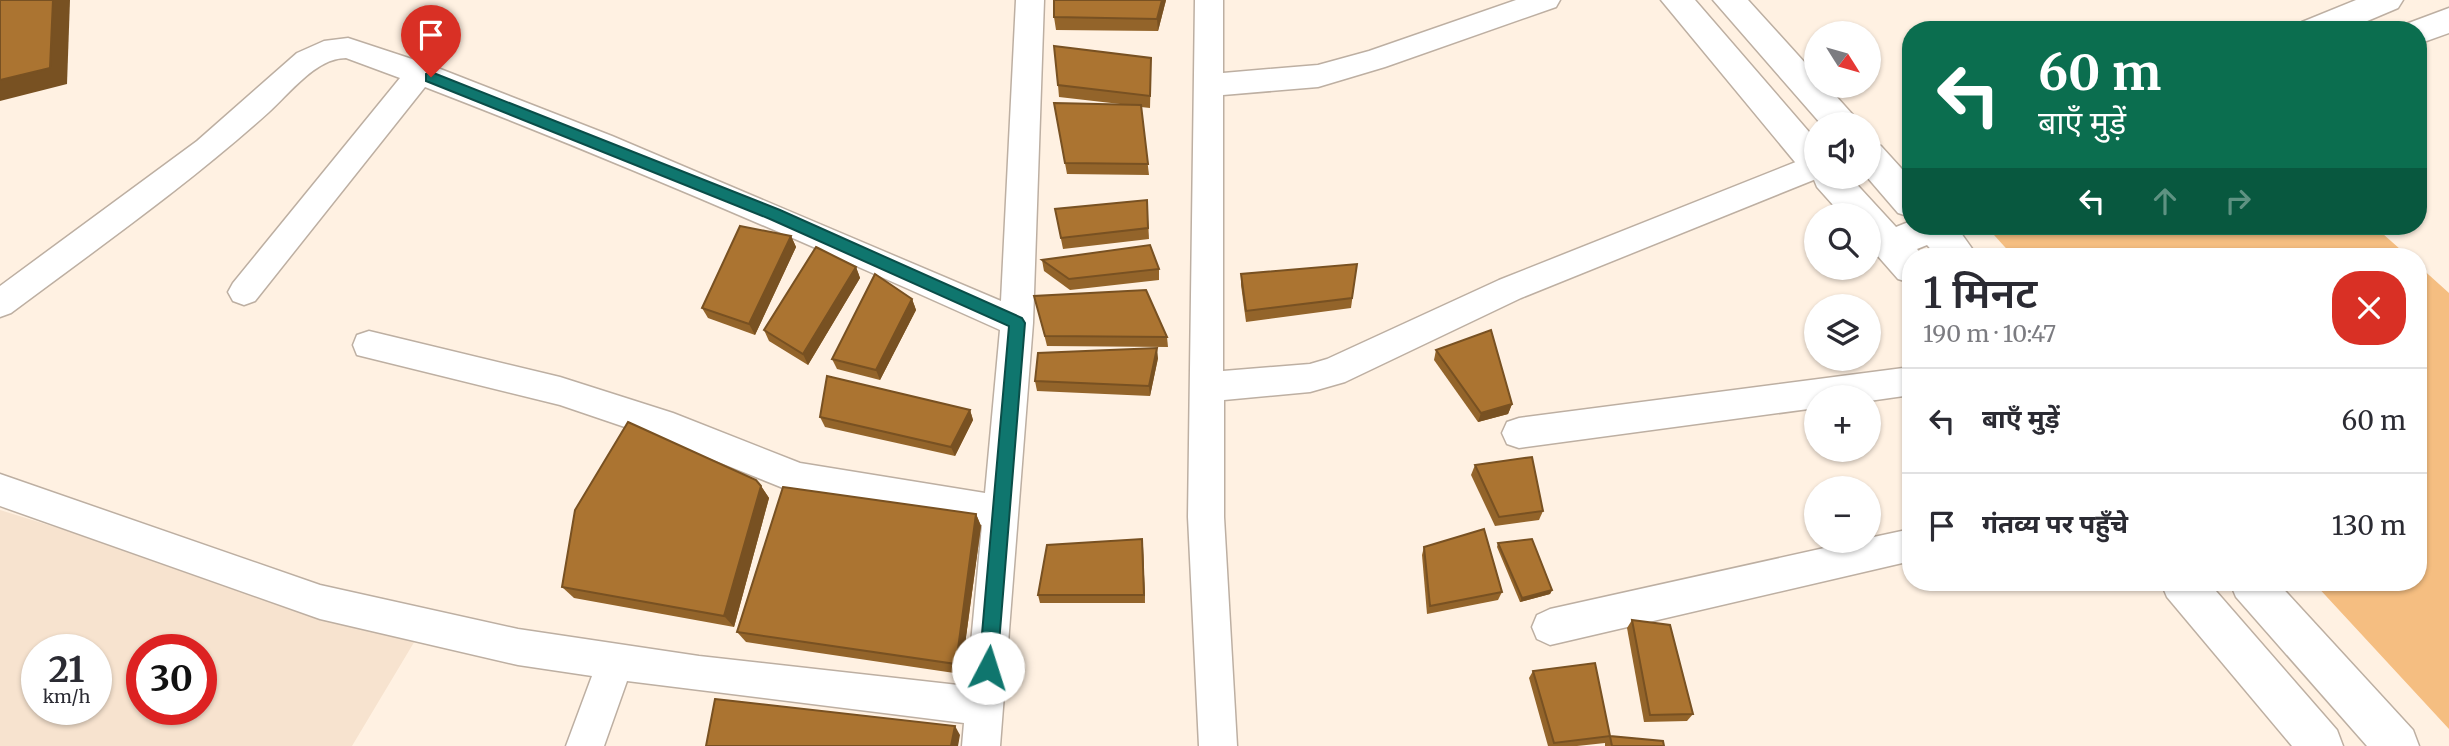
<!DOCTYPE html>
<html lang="hi">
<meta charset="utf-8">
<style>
:root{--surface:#fff;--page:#f7f7f7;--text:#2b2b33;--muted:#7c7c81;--line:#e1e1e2}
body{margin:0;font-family:Merriweather,"Noto Sans Devanagari",serif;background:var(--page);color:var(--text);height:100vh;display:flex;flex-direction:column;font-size:26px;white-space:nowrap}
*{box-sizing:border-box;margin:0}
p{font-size:23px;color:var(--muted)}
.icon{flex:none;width:38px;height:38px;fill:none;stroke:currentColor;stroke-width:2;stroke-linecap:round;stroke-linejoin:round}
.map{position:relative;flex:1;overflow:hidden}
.side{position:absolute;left:1902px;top:248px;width:525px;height:343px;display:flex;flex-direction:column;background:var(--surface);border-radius:28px;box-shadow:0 2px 5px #0004}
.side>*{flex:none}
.top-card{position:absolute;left:1902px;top:21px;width:525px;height:214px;border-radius:28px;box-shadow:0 2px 5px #0004;background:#0b6e4f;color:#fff;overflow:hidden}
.needle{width:46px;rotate:127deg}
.controls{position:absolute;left:1804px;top:21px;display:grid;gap:14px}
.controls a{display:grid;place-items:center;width:77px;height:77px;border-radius:50%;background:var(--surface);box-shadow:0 2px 5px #0004;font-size:35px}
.speed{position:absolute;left:21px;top:634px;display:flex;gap:14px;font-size:35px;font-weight:700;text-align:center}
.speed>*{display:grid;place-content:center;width:91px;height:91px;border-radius:50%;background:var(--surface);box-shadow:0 2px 5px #0004;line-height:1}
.speed small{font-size:18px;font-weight:400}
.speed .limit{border:10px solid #d22;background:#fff;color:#111}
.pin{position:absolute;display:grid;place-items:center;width:60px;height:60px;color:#fff;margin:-72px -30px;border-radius:50% 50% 50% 0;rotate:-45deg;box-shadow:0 0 7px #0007}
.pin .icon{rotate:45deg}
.me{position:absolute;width:77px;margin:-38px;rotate:5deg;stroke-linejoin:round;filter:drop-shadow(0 0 5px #0008)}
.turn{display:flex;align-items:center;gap:24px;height:147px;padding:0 21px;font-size:32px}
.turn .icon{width:91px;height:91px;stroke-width:2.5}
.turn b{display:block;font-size:49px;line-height:60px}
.lanes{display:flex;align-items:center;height:66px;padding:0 21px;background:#0003;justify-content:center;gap:35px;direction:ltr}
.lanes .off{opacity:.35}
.round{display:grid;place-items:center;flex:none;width:74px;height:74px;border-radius:28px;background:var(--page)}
.overview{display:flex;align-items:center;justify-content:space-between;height:119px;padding:0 21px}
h1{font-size:42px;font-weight:600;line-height:52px}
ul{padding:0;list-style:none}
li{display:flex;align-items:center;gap:21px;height:105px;padding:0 21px;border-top:2px solid var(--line)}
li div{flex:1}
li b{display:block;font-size:26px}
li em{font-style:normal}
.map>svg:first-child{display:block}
.built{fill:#f7e3cf;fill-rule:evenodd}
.green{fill:#f5be81}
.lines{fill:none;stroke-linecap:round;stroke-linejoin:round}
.street-casing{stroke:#bdafa2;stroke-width:3}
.secondary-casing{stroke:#bdafa2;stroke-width:3}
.street{fill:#fff;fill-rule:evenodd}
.secondary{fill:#fff;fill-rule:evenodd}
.wall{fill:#93642a}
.shaded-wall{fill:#785122}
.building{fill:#ab7431;stroke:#785122;stroke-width:2}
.route{fill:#0f766e;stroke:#0a4d48;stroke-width:2}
</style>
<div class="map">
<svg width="2449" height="746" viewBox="0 0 2449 746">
<rect width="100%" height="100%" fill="#fff1e2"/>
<path class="built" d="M0 510 416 639 352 746H0ZM37 649H96V709H37ZM142 649H201V709H142Z"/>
<g class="green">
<polygon points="2018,226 2374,226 2409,257 2014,257 1994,235"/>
<polygon points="2419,266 2449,293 2449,729 2314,583 2418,583"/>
</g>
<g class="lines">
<defs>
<g id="street">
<path d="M1016 0H1044L1033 323 1000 746H962L964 723 627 681 604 746H566L592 676 518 665 320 619 0 506V474L320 585 518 629 699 656 967 686 982 525 833 502 798 494 666 441 560 405 357 355 353 345 357 335 369 331 560 377 673 413 800 463 985 493 1000 330C810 244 619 162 425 87L255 301 244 305 233 301 228 292 233 283 400 78 346 58C316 58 290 93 269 112 188 185 98 248 11 313L0 317V286L197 141 297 53 324 41 348 38 430 65 612 136 1001 301Z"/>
<polygon points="1195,0 1223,0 1223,73 1318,65 1369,51 1516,0 1560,0 1556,7 1385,67 1318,87 1223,95 1223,371 1310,364 1327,359 1499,280 1816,154 1816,177 1821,177 1521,298 1345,382 1310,392 1224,400 1224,517 1237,746 1199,746 1188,517"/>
<polygon points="1911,367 1911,395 1869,401 1869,397 1816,397 1816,408 1519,448 1507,444 1502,433 1507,422 1519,418"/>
<polygon points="1911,529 1911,561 1550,645 1537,639 1532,627 1537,615 1550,609 1856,541 1869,541 1869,538"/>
</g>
<g id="secondary">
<polygon points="1661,0 1695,0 1816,140 1816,177 1850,177 1896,227 1911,221 1911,226 1956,226 1978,257 1938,257 1927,245 1917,249 1924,257 1911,257 1911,283 1898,279 1869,246 1869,215 1842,215 1817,187 1812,175 1804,173"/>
<polygon points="1713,0 1748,0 1816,75 1816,86 1827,86 1853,115 1858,124 1821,124"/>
<polygon points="2356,0 2403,0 2398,8 2346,30 2298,30 2302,22"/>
<polygon points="2449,8 2449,33 2418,44 2418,30 2403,30 2406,24"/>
<polygon points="1869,142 1881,146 1911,179 1911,217 1898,213 1867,177 1869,177"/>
<polygon points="2161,583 2209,583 2337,730 2343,746 2292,746 2167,597"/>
<polygon points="2230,583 2278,583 2413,730 2419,746 2367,746 2236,597"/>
</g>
</defs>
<use href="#street" class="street-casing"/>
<use href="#secondary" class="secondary-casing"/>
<use href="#street" class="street"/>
<use href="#secondary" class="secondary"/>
</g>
<g class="wall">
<polygon points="1054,0 1166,0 1158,31 1056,30 1054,17"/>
<polygon points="1151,70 1150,108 1141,107 1149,175 1067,174 1056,115 1120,104 1059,97 1058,85"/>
<polygon points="1147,200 1149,239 1063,249 1055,209"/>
<polygon points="791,236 796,247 755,335 708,318 702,308"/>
<polygon points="1042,260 1159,269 1159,280 1070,290 1044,271"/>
<polygon points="1357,264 1351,308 1246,322 1241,285 1241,274"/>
<polygon points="856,267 860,278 808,365 769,341 764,330"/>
<polygon points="912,299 916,310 880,380 837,369 832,359"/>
<polygon points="1037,306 1167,337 1168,347 1047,346"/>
<polygon points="1436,350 1512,404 1508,414 1478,422 1434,360"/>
<polygon points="1158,358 1150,396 1037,391 1035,381"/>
<polygon points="970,410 973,420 955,456 825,427 820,417"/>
<polygon points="1475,465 1543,511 1539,520 1495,526 1471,475"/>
<polygon points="761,486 769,498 734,627 574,598 562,587"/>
<polygon points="976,514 981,526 961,674 746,642 737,632"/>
<polygon points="1498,543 1552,590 1550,594 1520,602 1497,547"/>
<polygon points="1143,547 1145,603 1040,603 1038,595"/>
<polygon points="1424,547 1502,592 1498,600 1427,614 1422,555"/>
<polygon points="1632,620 1693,714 1687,721 1644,722 1627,628"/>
<polygon points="1533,671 1610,736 1664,746 1605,746 1605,743 1577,746 1548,746 1529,678"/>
</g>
<g class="shaded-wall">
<polygon points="53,0 70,0 67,84 0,101 0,80"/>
<polygon points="1162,0 1166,0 1158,31 1157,19"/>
<polygon points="791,236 796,247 755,335 749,324"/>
<polygon points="856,267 860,278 808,365 803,354"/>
<polygon points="912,299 916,310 880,380 876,370"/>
<polygon points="1157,348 1158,358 1150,396 1149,386"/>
<polygon points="1512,404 1508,414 1478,422 1481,413"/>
<polygon points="970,410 973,420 955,456 951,447"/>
<polygon points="761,486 769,498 734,627 724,616"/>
<polygon points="976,514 981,526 961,674 956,664"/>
<polygon points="1142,539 1143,547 1145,603 1144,595"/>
<polygon points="1552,590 1550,594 1520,602 1522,598"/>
<polygon points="955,726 960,735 958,746 951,746"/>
</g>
<g class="building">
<polygon points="0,0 53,0 50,68 0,80"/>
<polygon points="1054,0 1162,0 1157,19 1054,17"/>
<polygon points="1054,46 1151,58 1150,96 1058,85"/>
<polygon points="1054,103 1141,105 1148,164 1065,163"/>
<polygon points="1147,200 1148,228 1061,238 1055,209"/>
<polygon points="740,226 791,236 749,324 702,308"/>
<polygon points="1150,245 1159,269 1069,279 1042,260"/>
<polygon points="816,247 856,267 803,354 764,330"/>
<polygon points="1357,264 1352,298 1246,311 1241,274"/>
<polygon points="875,274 912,299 876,370 832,359"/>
<polygon points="1146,290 1167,337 1045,336 1034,296"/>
<polygon points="1491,330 1512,404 1481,413 1436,350"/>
<polygon points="1157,348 1149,386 1035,381 1038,353"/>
<polygon points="827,376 970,410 951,447 820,417"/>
<polygon points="628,422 756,480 761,486 724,616 562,587 575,510"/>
<polygon points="1532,457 1543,511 1499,517 1475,465"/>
<polygon points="783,487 976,514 956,664 737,632"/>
<polygon points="1484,529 1502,592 1430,606 1424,547"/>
<polygon points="1142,539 1144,595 1038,595 1047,545"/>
<polygon points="1532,539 1552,590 1522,598 1498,543"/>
<polygon points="1632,620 1670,625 1693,714 1650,715"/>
<polygon points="1595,663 1610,736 1663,741 1664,746 1612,746 1610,736 1554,743 1533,671"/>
<polygon points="715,699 955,726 951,746 706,746"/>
</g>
<polygon class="route" points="431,72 780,210 1022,318 1025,323 997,668 995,674 988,677 982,674 979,668 1009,326 770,219 426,81 426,74"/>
</svg>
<div class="controls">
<a><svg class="needle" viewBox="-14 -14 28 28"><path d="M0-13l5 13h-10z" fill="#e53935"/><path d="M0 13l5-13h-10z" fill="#7c7c81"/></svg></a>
<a><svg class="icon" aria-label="sound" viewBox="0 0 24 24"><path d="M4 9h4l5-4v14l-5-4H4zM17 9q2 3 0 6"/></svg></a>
<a><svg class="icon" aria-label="search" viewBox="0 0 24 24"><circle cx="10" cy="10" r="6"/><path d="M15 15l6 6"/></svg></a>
<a><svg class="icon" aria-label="layers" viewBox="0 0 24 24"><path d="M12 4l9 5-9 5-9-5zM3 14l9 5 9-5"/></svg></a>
<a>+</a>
<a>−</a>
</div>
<div class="speed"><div>21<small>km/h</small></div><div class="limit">30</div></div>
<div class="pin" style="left:431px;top:77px;background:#d93025"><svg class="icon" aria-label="arrive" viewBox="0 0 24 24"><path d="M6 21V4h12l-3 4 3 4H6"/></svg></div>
<svg class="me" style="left:988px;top:668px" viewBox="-20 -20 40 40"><circle r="19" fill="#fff"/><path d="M0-13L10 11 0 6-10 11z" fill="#0f766e"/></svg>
<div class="top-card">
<div class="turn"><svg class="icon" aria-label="left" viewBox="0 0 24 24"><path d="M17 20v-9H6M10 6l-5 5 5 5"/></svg><div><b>60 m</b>बाएँ मुड़ें</div></div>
<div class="lanes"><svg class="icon" aria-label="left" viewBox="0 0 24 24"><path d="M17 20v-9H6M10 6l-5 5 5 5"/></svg><svg class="icon off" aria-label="ahead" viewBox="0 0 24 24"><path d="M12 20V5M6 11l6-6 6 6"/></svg><svg class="icon off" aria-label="right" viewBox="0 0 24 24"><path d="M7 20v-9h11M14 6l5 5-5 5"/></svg></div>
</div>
<section class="side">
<div class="overview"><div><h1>1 मिनट</h1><p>190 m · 10:47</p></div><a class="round" style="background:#d93025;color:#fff"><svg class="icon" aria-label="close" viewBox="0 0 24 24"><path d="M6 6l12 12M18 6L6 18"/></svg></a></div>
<ul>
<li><svg class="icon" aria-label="left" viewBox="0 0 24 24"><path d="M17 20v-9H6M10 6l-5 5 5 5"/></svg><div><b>बाएँ मुड़ें</b></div><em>60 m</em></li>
<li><svg class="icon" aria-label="arrive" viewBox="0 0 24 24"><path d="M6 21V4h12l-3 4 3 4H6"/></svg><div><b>गंतव्य पर पहुँचे</b></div><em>130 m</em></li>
</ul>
</section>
</div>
